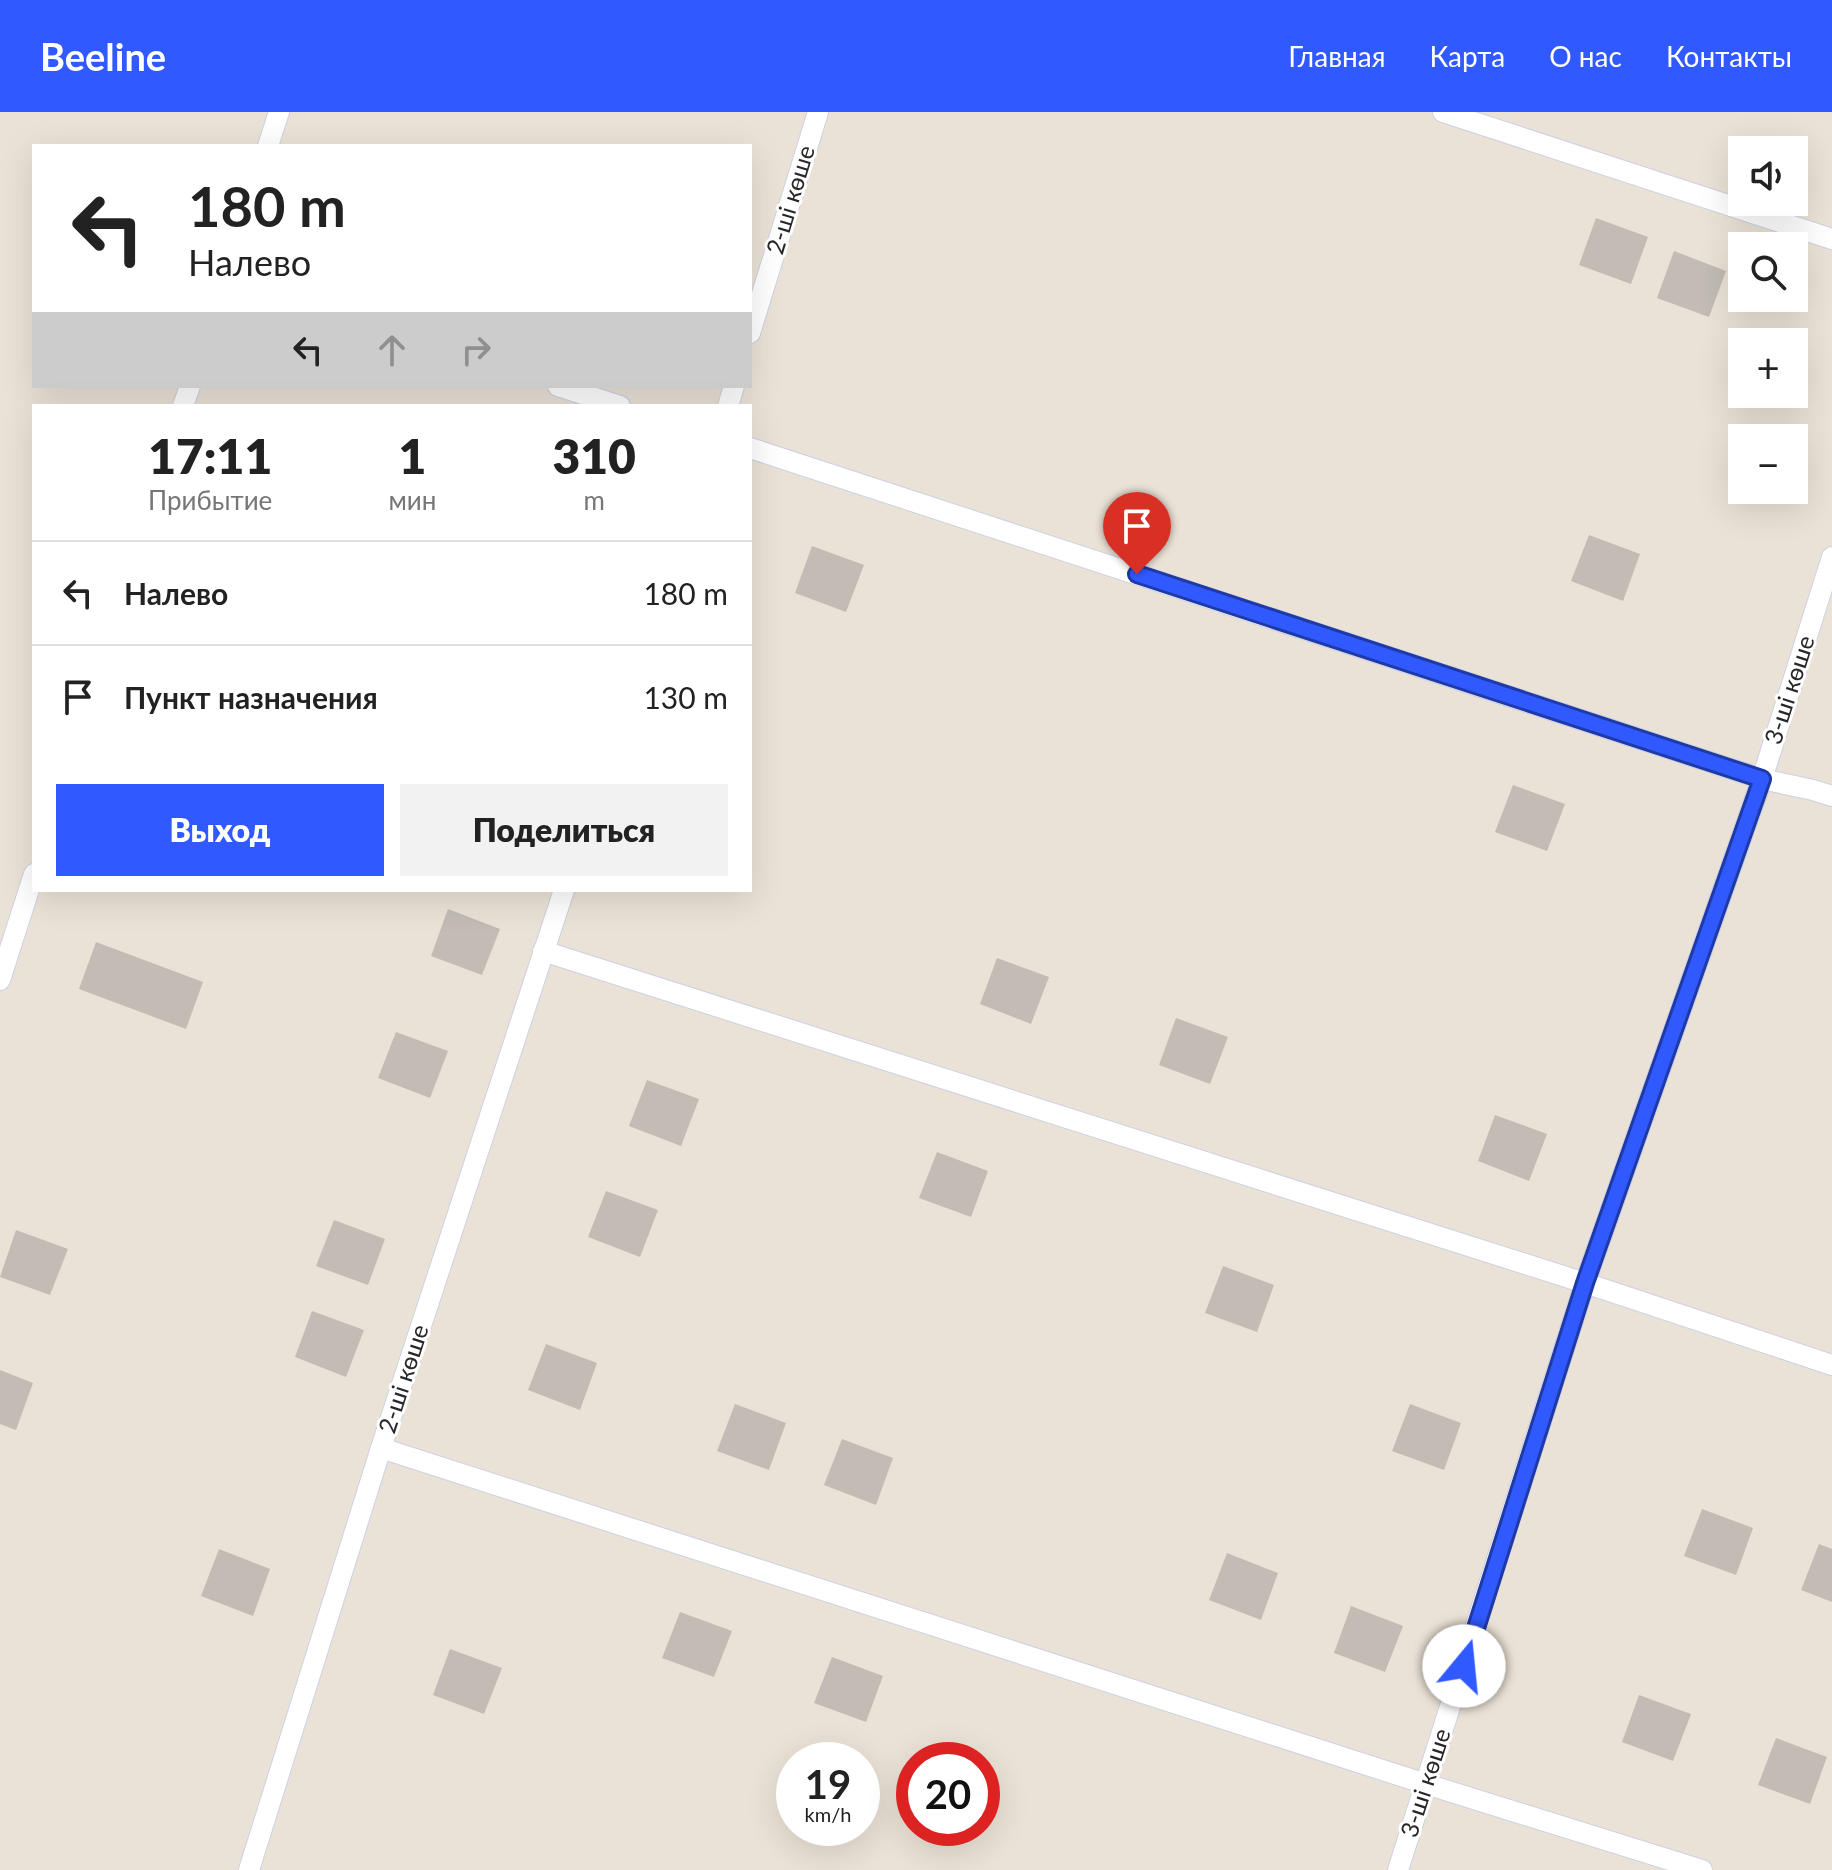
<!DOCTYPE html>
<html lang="ru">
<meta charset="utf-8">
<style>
:root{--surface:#fff;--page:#f2f2f2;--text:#222;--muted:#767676;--line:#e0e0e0;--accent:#3059ff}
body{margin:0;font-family:Lato,sans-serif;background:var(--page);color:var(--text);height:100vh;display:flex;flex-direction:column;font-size:30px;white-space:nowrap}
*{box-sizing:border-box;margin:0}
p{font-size:26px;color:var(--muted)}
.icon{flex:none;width:44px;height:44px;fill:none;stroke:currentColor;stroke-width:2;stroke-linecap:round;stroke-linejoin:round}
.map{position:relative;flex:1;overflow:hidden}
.details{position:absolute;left:32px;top:292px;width:720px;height:488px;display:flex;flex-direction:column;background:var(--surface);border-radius:0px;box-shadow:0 8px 32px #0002}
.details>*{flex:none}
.banner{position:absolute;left:32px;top:32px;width:720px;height:244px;border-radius:0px;box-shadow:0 8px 32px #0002;background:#fff;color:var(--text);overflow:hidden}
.buttons{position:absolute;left:1728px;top:24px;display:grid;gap:16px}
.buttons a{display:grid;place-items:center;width:80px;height:80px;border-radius:0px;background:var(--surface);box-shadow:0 8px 32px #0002;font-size:40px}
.speed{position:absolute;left:776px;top:1630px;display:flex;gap:16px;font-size:40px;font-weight:700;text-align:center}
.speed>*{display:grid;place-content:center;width:104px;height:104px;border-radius:50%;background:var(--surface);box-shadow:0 8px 32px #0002;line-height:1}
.speed small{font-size:20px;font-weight:400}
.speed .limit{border:12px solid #d22;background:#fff;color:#111}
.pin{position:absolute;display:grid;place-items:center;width:68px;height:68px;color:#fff;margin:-82px -34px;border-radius:50% 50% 50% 0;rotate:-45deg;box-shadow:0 0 8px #0007}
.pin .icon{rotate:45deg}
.me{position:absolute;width:88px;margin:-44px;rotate:17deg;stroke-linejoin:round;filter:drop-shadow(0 0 6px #0008)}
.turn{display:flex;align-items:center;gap:28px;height:168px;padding:0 24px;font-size:36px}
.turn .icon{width:104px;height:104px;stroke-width:2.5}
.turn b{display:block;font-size:56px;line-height:68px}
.lanes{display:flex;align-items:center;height:76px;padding:0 24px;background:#0003;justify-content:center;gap:40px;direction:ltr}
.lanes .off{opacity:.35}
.eta{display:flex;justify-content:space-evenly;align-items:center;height:136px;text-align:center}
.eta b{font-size:48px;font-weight:800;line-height:56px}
.button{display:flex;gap:16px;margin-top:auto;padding:16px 24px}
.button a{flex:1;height:92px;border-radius:0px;background:var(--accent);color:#fff;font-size:32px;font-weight:800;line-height:92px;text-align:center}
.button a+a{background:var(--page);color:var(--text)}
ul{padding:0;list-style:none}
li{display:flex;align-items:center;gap:24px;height:104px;padding:0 24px;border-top:2px solid var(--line)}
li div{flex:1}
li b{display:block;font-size:30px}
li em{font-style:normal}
header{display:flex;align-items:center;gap:48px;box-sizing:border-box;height:112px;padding:0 40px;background:var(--accent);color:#fff}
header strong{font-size:38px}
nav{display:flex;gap:44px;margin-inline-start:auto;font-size:28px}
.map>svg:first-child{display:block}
.building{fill:#c2bcb5}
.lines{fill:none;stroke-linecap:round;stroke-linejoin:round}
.service-casing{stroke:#cdd1e2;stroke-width:22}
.service{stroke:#fff;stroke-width:20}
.route-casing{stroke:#1f3aa6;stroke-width:20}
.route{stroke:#3059ff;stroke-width:14}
.labels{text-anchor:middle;stroke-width:6;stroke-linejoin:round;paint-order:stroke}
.street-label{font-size:24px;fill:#272727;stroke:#fff}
</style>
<header>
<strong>Beeline</strong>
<nav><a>Главная</a><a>Карта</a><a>О нас</a><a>Контакты</a></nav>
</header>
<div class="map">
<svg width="1832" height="1758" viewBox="0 0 1832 1758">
<rect width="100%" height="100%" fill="#ebe2d7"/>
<g class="building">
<polygon points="1596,106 1648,125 1631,172 1579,153"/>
<polygon points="1674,139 1726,159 1709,205 1657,186"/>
<polygon points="1589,423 1640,442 1623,489 1571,469"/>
<polygon points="812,434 864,453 846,500 795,481"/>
<polygon points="1513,673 1565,692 1547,739 1495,720"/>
<polygon points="448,797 500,817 482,863 431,844"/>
<polygon points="96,830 203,870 186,917 79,877"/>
<polygon points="997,846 1049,865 1031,912 980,892"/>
<polygon points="1176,906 1228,925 1210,972 1159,953"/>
<polygon points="396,920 448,939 430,986 378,966"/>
<polygon points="647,968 699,987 681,1034 629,1014"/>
<polygon points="1495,1003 1547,1022 1529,1069 1478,1049"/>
<polygon points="937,1040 988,1059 971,1105 919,1086"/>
<polygon points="606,1079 658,1098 640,1145 588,1125"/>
<polygon points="334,1108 385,1127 368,1173 316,1154"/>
<polygon points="16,1118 68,1137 50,1183 0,1165"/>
<polygon points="1223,1154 1274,1173 1257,1220 1205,1201"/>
<polygon points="312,1199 364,1218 346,1265 295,1245"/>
<polygon points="546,1232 597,1251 580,1298 528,1278"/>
<polygon points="0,1258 33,1271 16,1318 0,1312"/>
<polygon points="735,1292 786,1311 769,1358 717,1339"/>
<polygon points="1410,1292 1461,1311 1444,1358 1392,1339"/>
<polygon points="842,1327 893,1346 876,1393 824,1373"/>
<polygon points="1702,1397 1753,1416 1736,1463 1684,1444"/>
<polygon points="1819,1432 1832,1437 1832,1490 1801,1478"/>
<polygon points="219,1437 270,1457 253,1504 201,1484"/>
<polygon points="1227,1441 1278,1461 1261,1508 1209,1488"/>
<polygon points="1351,1494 1403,1514 1385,1560 1334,1541"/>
<polygon points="680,1500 732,1519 714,1565 662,1546"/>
<polygon points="450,1537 502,1556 484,1602 433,1583"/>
<polygon points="832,1545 883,1564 866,1610 814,1591"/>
<polygon points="1639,1583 1691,1602 1673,1649 1622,1630"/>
<polygon points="1776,1626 1827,1645 1810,1692 1758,1673"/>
</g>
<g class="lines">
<defs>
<g id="service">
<polyline points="1443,0 1832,127"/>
<polyline points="268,34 279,0"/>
<polyline points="750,221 818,0"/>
<polyline points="558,274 620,294"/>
<polyline points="183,294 190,274"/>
<polyline points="728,294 734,274"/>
<polyline points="750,336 1762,667 1813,678 1832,684"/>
<polyline points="543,839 1585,1171 1832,1253"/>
<polyline points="0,868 34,762"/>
<polyline points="381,1336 1426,1672 1702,1758"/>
<polyline points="249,1758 381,1336 564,778"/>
<polyline points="1398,1758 1585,1171 1762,667 1832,445"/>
</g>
</defs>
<use href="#service" class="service-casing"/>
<use href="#service" class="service"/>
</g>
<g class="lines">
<defs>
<polyline id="route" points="1137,462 1762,667 1585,1171 1464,1554"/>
</defs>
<use href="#route" class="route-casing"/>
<use href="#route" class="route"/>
</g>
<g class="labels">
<g class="street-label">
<text transform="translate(791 88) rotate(-73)" y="8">2-ші көше</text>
<text transform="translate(1790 578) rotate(-72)" y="8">3-ші көше</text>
<text transform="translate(404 1267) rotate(-72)" y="8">2-ші көше</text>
<text transform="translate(1426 1671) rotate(-72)" y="8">3-ші көше</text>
</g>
</g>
</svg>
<div class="buttons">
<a><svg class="icon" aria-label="sound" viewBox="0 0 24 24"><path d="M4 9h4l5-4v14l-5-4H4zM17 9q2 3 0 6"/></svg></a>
<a><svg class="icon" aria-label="search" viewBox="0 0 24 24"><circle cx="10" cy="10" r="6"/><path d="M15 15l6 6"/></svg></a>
<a>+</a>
<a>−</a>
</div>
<div class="speed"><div>19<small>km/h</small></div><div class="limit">20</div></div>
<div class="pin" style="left:1137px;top:462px;background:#d93025"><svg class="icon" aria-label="arrive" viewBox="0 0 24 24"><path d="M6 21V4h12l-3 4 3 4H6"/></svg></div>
<svg class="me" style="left:1464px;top:1554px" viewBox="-20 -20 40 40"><circle r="19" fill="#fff"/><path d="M0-13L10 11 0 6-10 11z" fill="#3059ff"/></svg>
<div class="banner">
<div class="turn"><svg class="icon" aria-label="left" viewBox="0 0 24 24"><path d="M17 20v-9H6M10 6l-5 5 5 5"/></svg><div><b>180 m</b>Налево</div></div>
<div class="lanes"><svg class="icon" aria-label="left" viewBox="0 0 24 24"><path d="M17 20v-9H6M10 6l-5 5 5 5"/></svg><svg class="icon off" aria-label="ahead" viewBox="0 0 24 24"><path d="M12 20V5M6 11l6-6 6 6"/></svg><svg class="icon off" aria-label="right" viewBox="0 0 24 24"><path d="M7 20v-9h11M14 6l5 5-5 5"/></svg></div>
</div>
<section class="details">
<div class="eta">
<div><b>17:11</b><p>Прибытие</p></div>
<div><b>1</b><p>мин</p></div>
<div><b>310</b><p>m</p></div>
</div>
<ul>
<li><svg class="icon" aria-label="left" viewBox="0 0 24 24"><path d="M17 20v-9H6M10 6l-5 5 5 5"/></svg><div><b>Налево</b></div><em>180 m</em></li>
<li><svg class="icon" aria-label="arrive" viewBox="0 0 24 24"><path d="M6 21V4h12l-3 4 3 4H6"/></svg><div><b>Пункт назначения</b></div><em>130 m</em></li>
</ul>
<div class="button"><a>Выход</a><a>Поделиться</a></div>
</section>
</div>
